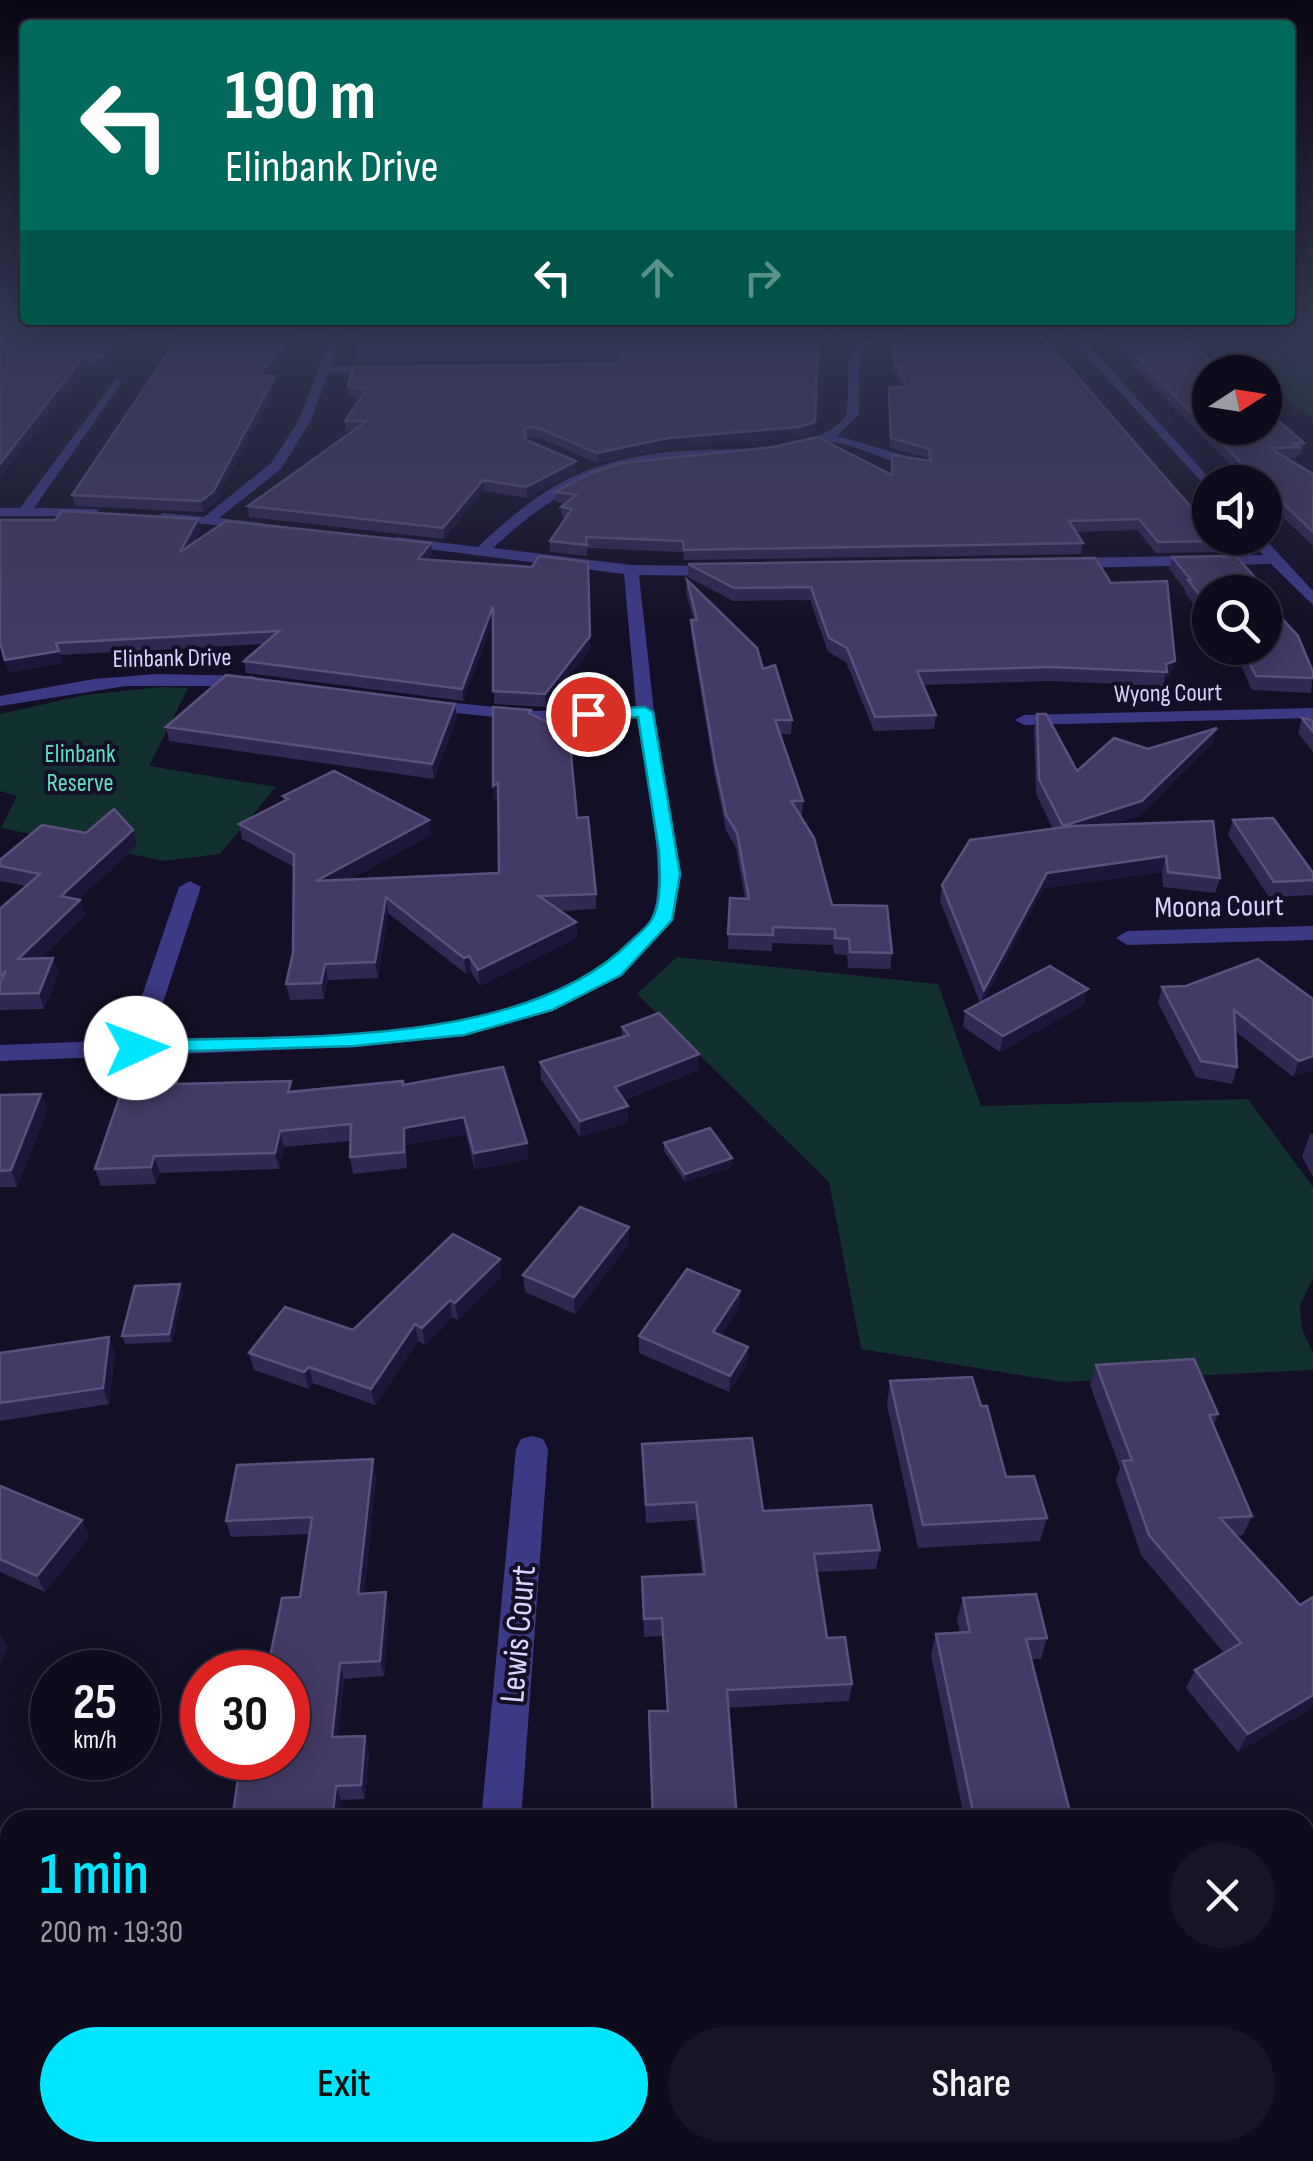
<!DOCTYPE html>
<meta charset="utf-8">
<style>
:root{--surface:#0e0b1c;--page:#171425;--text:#f1f3f6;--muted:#9b9ba3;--line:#2e2b3b;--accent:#00e5ff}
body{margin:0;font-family:"Sofia Sans Condensed",sans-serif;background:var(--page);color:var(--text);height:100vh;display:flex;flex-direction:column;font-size:38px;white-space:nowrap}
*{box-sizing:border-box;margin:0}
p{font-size:32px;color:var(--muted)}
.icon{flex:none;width:55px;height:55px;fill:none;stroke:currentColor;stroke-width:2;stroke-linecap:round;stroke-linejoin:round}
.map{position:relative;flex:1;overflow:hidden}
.drawer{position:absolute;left:0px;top:1810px;width:1315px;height:352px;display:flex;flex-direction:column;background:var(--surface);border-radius:30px 30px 0 0;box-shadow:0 5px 25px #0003,0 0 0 2px var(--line)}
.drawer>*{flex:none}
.guide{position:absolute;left:20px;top:20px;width:1275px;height:305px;border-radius:10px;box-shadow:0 5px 25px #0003,0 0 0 2px var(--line);background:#00695c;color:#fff;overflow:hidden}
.needle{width:65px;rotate:78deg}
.controls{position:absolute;left:1192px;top:355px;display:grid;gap:20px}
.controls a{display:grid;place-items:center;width:90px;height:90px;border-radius:50%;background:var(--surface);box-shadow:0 5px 25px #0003,0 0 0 2px var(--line);font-size:50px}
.speed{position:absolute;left:30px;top:1650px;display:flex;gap:20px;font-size:50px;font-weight:700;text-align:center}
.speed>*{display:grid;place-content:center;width:130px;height:130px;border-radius:50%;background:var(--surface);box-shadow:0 5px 25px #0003,0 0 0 2px var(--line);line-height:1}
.speed small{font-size:25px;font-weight:400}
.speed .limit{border:15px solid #d22;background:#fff;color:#111}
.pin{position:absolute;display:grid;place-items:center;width:85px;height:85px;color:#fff;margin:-42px;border:5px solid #fff;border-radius:50%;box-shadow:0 2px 10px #0007}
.me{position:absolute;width:110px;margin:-55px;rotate:88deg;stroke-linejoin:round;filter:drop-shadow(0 0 8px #0008)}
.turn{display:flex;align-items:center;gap:35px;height:210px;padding:0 40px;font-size:45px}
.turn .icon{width:130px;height:130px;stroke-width:2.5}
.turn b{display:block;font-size:70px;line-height:85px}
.lanes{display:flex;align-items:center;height:95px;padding:0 40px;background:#0003;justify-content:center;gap:50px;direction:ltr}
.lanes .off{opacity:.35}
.round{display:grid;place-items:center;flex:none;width:105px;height:105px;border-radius:52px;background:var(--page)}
.headline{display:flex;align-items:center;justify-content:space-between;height:170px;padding:0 40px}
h1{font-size:60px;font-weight:600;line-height:75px;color:var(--accent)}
.button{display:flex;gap:20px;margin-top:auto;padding:20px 40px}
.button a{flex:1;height:115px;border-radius:60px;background:var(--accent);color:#111;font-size:40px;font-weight:600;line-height:115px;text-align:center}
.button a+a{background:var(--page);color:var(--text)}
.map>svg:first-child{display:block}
.green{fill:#12302f}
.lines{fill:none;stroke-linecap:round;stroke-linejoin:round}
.minor{fill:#3d3a85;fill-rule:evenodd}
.wall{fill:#312854}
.shaded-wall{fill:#1d163a}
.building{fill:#433a66;stroke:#5a527e;stroke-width:2.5}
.route{fill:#00e5ff;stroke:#0095a6;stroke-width:2.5}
.labels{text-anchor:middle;stroke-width:8;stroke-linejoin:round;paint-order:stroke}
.far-street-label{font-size:25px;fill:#d9d4ff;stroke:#130f26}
.far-park-label{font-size:25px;fill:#5fe0c0;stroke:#130f26}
.street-label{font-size:30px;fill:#d9d4ff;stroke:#130f26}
.near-street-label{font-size:35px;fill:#d9d4ff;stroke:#130f26}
</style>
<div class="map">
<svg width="1313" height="2161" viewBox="0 0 1313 2161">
<rect width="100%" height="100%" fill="#130f26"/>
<g class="green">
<polygon points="1181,328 1313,328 1313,419 1265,380 1265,372 1230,372"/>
<polygon points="162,687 188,688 149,766 276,787 220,854 165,861 1,828 17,796 0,791 0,714 85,695"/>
<polygon points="677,957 938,984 981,1106 1248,1099 1313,1187 1313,1278 1300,1305 1302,1329 1313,1353 1313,1370 1062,1382 861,1349 829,1182 637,994"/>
</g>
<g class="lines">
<g class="minor">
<polygon points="335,328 345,328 331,366 384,366 390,369 384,372 328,373 310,422 281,469 219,518 263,523 263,529 158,520 156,517 163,513 204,517 271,463 298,422"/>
<path d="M806 328 869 339 926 330V334L881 341 863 351 859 367V414L837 436 927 462V468C897 470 851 439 824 442 804 444 785 452 765 454 642 465 589 458 493 548L631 565 720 566 728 571 720 576 639 575 654 712 681 874 673 920 622 976 552 1011 464 1036 354 1047 0 1061V1045L127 1040 179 887 190 881 201 887 151 1039C290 1034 527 1049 629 942 636 935 646 927 650 920 671 884 643 762 637 718L536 721 426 710 417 705 426 700 536 711 636 707 624 574 397 545 390 541 397 537 478 547C512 515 547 485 591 469 619 459 650 453 681 451 726 447 819 456 847 414L849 358 860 343Z"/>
<polygon points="1073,328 1213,482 1210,482 1210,491 1065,332 997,329"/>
<polygon points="116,379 122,382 34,508 93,509 98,510 98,516 0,516 0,508 20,508"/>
<polygon points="1249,538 1264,538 1313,591 1313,605 1271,564 1065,568 1057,563 1065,558 1263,555"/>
<polygon points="157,674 253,676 262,681 253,686 126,686 0,706 0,696 94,679"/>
<polygon points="1313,708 1313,718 1024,725 1015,720 1024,715"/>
<polygon points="1313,926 1313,940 1127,945 1116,938 1127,931"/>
<polygon points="532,1436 543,1439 548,1449 521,1820 481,1820 516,1449 521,1439"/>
<polygon points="458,2152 504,2152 503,2161 457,2161"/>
</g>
</g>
<g class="wall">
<polygon points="0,328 144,328 103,367 85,367 0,478"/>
<polygon points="308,328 267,376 276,386 215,503 203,512 75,506 72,495"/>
<polygon points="819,328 814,432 798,437 668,448 597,463 540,438 528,437 526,439 576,471 527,498 484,491 444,539 249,517 248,506 352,431 346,431 345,421 361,398 349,397 348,387 615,364 618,361 615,359 358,362 357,353"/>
<polygon points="1097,328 1173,328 1304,443 1301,454 1297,454 1296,458 1287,458 1313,474 1313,546 1265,500 1265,482 1247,482"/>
<polygon points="892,336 1221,541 1218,552 1156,553 1137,530 1075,532 1083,543 1081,554 684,560 683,552 587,548 587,556 550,552 550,541 566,518 562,517 561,507 566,504 556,502 555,492 891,475 892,455 928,460 928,458 890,448 889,388 902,387 893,369"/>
<polygon points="200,530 194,543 432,554 428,559 590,636 591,648 546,707 494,704 493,621 463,701 246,673 244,661 264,644 60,655 62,663 8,673"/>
<polygon points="1236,556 1272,597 1269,605 1298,636 1313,672 1311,693 1252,690 1240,663 1227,648 1265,648 1265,592 1210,592 1210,626 1185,593 1185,590 1169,569 1172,557"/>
<polygon points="1095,558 1171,675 1165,677 1163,686 1049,681 923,685 936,715 934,729 874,731 846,662 828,652 810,600 733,601 688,577 688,564"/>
<polygon points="687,580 763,669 792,720 791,734 780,734 803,801 802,816 800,816 832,905 892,953 890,969 848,968 847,955 834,954 833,945 772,943 772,951 728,949 730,898 745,899 736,848 726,830 715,777 691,633 691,620 694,620 686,593"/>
<polygon points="455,704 457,718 434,779 169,741 166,727"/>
<polygon points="1037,714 1077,771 1148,749 1213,742 1139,816 1111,825 1220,878 1215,893 1163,887 1162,872 1044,888 983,1001 1088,989 1084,1005 1000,1052 963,1027 965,1011 980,1003 940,901 942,885 1053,829 1036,794 1034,728"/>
<polygon points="532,715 577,818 596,894 596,909 560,911 576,922 577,938 480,986 471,972 466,974 388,913 378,978 328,980 324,999 290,1000 286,984 293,953 294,867 242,839 239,824 284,801 283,796 429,820 431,835 350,879 499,873 498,798 494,800 493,786"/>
<polygon points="1302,718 1313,720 1313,752 1298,733"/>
<polygon points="1233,820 1313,873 1313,895 1269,897 1228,835"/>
<polygon points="137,845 79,899 85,915 40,958 53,958 58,974 44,1009 0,1010 0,909 26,886 0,881 0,860"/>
<polygon points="1258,959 1313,1070 1293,1077 1235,1031 1237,1067 1232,1084 1196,1077 1158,1003 1162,987 1186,986"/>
<polygon points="622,1027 698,1070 624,1100 628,1122 580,1137 541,1079 540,1062 622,1037"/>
<polygon points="180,1084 293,1091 403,1085 527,1143 528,1159 475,1170 466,1134 406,1145 407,1168 353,1174 350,1157 350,1141 284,1147 279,1169 160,1173 156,1184 101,1186 95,1169"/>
<polygon points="41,1094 47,1110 17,1187 0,1187 0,1095"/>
<polygon points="1310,1134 1313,1134 1313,1177 1302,1157"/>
<polygon points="664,1143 732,1167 685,1182 664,1151"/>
<polygon points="629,1227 629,1244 575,1314 525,1292 523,1275"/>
<polygon points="502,1276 458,1320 452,1317 425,1345 418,1341 375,1405 313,1383 309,1389 254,1370 249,1353 353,1330"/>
<polygon points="740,1291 739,1308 721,1335 748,1347 747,1364 729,1392 639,1353 639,1336"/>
<polygon points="183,1292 172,1342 125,1344 122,1336"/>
<polygon points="109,1337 115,1354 109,1404 0,1421 0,1353"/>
<polygon points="1096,1365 1218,1414 1214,1425 1252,1516 1243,1535 1236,1536 1300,1605 1313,1597 1313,1707 1238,1752 1186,1688 1195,1670 1224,1653 1141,1555 1116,1480 1120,1468 1090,1385"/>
<polygon points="890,1381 1006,1477 1047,1518 1040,1541 918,1548 887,1405"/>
<polygon points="642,1444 763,1511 880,1550 876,1569 817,1572 827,1638 852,1684 849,1701 667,1711 662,1636 644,1637 642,1577 702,1574 695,1520 646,1523"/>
<polygon points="376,1476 364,1593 386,1592 389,1608 384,1676 344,1679 338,1737 365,1736 369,1751 365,1799 341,1800 288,1758 300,1597 310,1534 231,1537 226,1521"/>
<polygon points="0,1486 82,1520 89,1537 45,1592 0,1572"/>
<polygon points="963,1598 1047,1638 1041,1659 1031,1659 1072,1820 959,1820 960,1817 964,1817 931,1655 936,1634 960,1633 957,1619"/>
<polygon points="1029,2152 1152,2152 1154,2161 1031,2161"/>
</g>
<g class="shaded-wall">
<polygon points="132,328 144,328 103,367 101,357"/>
<polygon points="299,328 308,328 259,386 258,376"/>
<polygon points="82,358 85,367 0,478 0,464"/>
<polygon points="275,376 276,386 215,503 203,512 201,501"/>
<polygon points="815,422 814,432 798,437 668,448 597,463 597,453 668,438"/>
<polygon points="576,461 576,471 527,498 526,487"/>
<polygon points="483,480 484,491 444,539 443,528"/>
<polygon points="198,519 200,530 183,563 180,552"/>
<polygon points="431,543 432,554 419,570 418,559"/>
<polygon points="493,606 494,618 463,701 462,689"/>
<polygon points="590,636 591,648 546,707 545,694"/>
<polygon points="59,651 62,663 8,673 5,660"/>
<polygon points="1175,661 1171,675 1165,677 1166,664"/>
<polygon points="455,704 457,718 434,779 432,764"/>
<polygon points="1217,728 1213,742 1139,816 1060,842 1063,826"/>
<polygon points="498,783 499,798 494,800 493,786"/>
<polygon points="429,820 431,835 319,896 316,881"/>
<polygon points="133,830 137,845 66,911 61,896"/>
<polygon points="1166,856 1162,872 1044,888 981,1006 984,990 1047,873"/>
<polygon points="386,897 388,913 378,978 375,962"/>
<polygon points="80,900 85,915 24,975 18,959"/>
<polygon points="576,922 577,938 480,986 478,970"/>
<polygon points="469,956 471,972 466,974 464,958"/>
<polygon points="53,958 58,974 44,1009 39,993"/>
<polygon points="325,964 328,980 324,999 321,983"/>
<polygon points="1088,989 1084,1005 1000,1052 1003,1036"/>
<polygon points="699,1054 698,1070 615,1103 615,1087"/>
<polygon points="1313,1056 1313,1070 1293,1077 1299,1061"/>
<polygon points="41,1094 47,1110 17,1187 11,1170"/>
<polygon points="628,1106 628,1122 580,1137 580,1121"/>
<polygon points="464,1117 466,1134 406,1145 407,1168 404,1128"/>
<polygon points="280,1131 284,1147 279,1169 275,1153"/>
<polygon points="527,1143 528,1159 475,1170 474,1153"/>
<polygon points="154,1156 160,1173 156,1184 151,1167"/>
<polygon points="732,1158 732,1167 685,1182 685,1174"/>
<polygon points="629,1227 629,1244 575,1314 574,1297"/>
<polygon points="500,1259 502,1276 458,1320 455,1303"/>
<polygon points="180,1284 183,1292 172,1342 169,1334"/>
<polygon points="740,1291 739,1308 712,1349 713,1332"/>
<polygon points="450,1300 452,1317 425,1345 422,1328"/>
<polygon points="415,1324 418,1341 375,1405 371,1389"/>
<polygon points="109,1337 115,1354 109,1404 103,1388"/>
<polygon points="748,1347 747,1364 729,1392 730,1376"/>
<polygon points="309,1367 313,1383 309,1389 304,1372"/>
<polygon points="373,1459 376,1476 362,1610 358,1594"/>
<polygon points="82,1520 89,1537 45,1592 37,1576"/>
<polygon points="386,1592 389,1608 384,1676 380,1661"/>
<polygon points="0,1633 8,1647 0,1665"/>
<polygon points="340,1663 344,1679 337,1753 332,1737"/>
<polygon points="1313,1695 1313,1707 1238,1752 1248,1734"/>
<polygon points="365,1736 369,1751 365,1799 361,1785"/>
<polygon points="336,1786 341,1800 339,1820 332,1820"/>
<polygon points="303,2152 310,2152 309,2161 302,2161"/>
</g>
<g class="building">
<polygon points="0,328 132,328 101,357 82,358 0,464"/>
<polygon points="185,328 299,328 258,376 275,376 213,492 201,501 72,495"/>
<polygon points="363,328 819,328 815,422 799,427 668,438 597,453 539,428 527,427 524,431 526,440 576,461 526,487 483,480 443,528 248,506 367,421 345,421 367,389 348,387 353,367 615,364 624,356 615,350 357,353"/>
<polygon points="928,328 1035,328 1210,529 1210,538 1217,538 1221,541 1158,542 1139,519 1069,521 1083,543 684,550 683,541 586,537 587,545 550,541 572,509 561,507 576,495 555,492 591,473 622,463 773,447 817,437 892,475 892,455 931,461 929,449 891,438 889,388 908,387 894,360 892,336"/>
<polygon points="1108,328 1173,328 1223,372 1210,372 1210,428 1265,428 1265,409 1304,443 1295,444 1299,447 1270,448 1313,474 1313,532 1265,486 1265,482 1261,482 1257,479"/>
<polygon points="62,511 198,519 180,552 226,521 431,543 418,559 532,567 539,556 588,562 590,636 545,694 493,691 493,606 462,689 244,661 279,631 56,643 59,651 5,660 0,642 0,520 55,520"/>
<polygon points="1236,556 1272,597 1265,597 1265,592 1210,592 1210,608 1188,580 1191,580 1172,557"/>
<polygon points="1095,558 1111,583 1167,581 1175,661 1166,664 1167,672 1051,667 917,671 936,715 875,717 847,648 829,638 811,587 734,588 688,564"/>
<polygon points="687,580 757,648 763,669 775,665 792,720 775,720 803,801 791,801 814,838 832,905 887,906 892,953 850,952 849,939 835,938 835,929 773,927 773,935 728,934 730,898 749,899 737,833 726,815 715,762 691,620 697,620"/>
<polygon points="1265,600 1298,636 1313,672 1313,678 1256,676 1242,648 1265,648"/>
<polygon points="226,675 455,704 432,764 166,727"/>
<polygon points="493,707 531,710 529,713 569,733 577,818 588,817 596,894 539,896 576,922 478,970 469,956 464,958 386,897 375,962 325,964 321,983 286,984 293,953 294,854 239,824 288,799 283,796 334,771 429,820 316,881 499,873 498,783 493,786"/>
<polygon points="1037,714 1046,714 1077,771 1114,738 1148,749 1217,728 1142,801 1063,826 1039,779"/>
<polygon points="1302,718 1313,720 1313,732"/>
<polygon points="114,809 133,830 61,896 80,900 18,959 53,958 39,993 0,994 0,982 6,971 0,976 0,909 40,874 0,866 0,860 42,825 86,833"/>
<polygon points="1273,818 1313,873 1313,880 1274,882 1233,820"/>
<polygon points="1213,821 1220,878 1168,872 1166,856 1047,873 984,990 942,885 970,840 1072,826"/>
<polygon points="1258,959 1313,999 1313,1056 1299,1061 1234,1010 1237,1067 1201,1061 1162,987 1186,986"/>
<polygon points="1050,966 1088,989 1003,1036 965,1011"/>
<polygon points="659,1013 699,1054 615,1087 628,1106 580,1121 540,1062 629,1035 622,1027"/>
<polygon points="503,1067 527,1143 474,1153 464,1117 404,1128 404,1152 350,1157 351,1124 280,1131 275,1153 154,1156 151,1167 95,1169 126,1078 178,1077 176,1084 291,1081 288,1092 403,1081 403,1085"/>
<polygon points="41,1094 11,1170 0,1171 0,1095"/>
<polygon points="710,1128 732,1158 685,1174 664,1143"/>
<polygon points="580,1207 629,1227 574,1297 523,1275"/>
<polygon points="453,1234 500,1259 455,1303 450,1300 422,1328 415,1324 371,1389 309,1367 304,1372 249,1353 285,1307 353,1330"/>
<polygon points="687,1269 740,1291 713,1332 748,1347 730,1376 639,1336"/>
<polygon points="180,1284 169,1334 122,1336 135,1286"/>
<polygon points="109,1337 103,1388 0,1403 0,1353"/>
<polygon points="1194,1359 1218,1414 1209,1415 1252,1516 1220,1518 1300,1605 1313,1597 1313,1695 1248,1734 1195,1670 1241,1643 1149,1535 1123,1461 1132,1460 1096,1365"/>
<polygon points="972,1377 981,1406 987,1406 1006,1477 1034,1476 1047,1518 923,1525 890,1381"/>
<polygon points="752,1438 763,1511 871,1505 880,1550 814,1554 827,1638 845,1637 852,1684 727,1690 737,1820 653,1820 649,1711 668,1711 662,1618 644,1619 642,1577 705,1574 696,1502 646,1505 642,1444"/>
<polygon points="373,1459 358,1594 386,1592 380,1661 340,1663 332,1737 365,1736 361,1785 336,1786 332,1820 232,1820 241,1758 288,1758 288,1672 267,1672 282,1598 300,1597 312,1517 226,1521 237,1465"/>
<polygon points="0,1486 82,1520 37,1576 0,1559"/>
<polygon points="1036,1594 1047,1638 1026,1639 1072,1820 960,1820 960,1817 974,1816 936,1634 970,1632 963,1598"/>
<polygon points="142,2152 303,2152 302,2161 141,2161"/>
<polygon points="665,2152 851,2152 850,2161 663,2161"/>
<polygon points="1041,2152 1152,2152 1154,2161 1043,2161"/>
</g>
<linearGradient id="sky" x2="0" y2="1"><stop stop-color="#0a0815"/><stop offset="0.52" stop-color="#333752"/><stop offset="1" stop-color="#333752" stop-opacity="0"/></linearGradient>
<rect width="1313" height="631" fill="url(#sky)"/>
<path class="route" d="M645 707 653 712 680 874 672 920 621 975 552 1010 464 1035 354 1046 128 1053 125 1048 136 1041C282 1035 522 1051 631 941 637 935 648 927 652 919 662 902 660 871 659 852L638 717 588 719 579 714 588 710Z"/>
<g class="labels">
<g class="far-street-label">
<text transform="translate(172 657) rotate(-1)" y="9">Elinbank Drive</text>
<text transform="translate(1168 692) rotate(-1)" y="9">Wyong Court</text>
</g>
<g class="far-park-label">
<text x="80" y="762">Elinbank<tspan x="80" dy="29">Reserve</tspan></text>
</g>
<g class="street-label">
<text transform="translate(1219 906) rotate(-1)" y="10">Moona Court</text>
</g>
<g class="near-street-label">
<text transform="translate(517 1634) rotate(-85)" y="12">Lewis Court</text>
</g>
</g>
</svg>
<div class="controls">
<a><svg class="needle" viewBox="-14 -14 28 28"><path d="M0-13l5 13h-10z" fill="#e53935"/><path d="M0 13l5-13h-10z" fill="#9b9ba3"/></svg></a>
<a><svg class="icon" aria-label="sound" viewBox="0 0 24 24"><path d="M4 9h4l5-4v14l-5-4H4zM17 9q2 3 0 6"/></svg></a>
<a><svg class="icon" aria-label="search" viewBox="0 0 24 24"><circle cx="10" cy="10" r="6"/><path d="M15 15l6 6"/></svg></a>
</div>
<div class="speed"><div>25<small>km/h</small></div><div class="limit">30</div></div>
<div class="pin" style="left:588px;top:714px;background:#d93025"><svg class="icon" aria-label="arrive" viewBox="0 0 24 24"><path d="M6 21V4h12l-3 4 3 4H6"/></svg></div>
<svg class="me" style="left:136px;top:1048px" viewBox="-20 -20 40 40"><circle r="19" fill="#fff"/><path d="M0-13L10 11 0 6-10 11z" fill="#00e5ff"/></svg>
<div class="guide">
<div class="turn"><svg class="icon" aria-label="left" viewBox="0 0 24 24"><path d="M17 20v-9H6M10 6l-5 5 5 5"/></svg><div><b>190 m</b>Elinbank Drive</div></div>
<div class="lanes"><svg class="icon" aria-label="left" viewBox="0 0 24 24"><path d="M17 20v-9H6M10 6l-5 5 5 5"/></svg><svg class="icon off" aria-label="ahead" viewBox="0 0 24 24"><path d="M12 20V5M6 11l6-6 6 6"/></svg><svg class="icon off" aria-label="right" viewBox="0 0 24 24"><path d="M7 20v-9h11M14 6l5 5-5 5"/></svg></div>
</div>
<section class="drawer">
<div class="headline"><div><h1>1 min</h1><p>200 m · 19:30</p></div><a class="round"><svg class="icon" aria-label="close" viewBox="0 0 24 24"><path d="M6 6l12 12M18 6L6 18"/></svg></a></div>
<div class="button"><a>Exit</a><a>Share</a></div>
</section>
</div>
